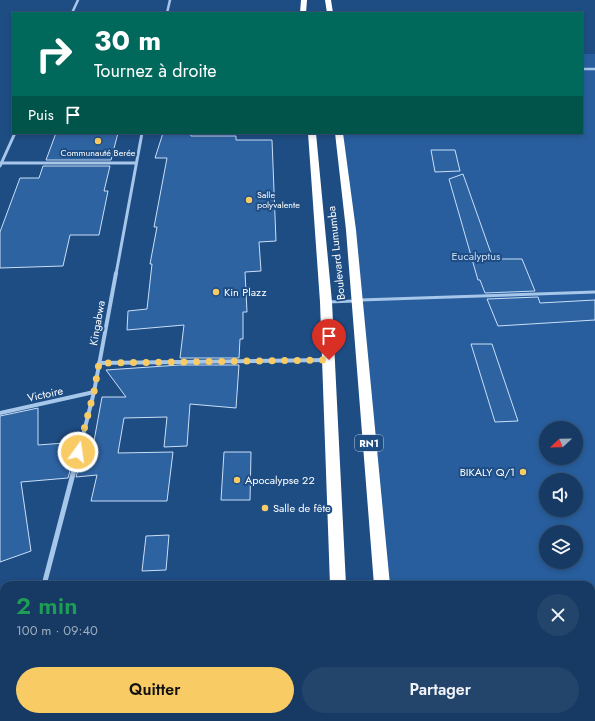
<!DOCTYPE html>
<html lang="fr">
<meta charset="utf-8">
<style>
:root{--surface:#163a63;--page:#23456c;--text:#f1f3f6;--muted:#9eadbe;--line:#355478;--accent:#f8cb65}
body{margin:0;font-family:Jost,sans-serif;background:var(--page);color:var(--text);height:100vh;display:flex;flex-direction:column;font-size:15px;white-space:nowrap}
*{box-sizing:border-box;margin:0}
p{font-size:13px;color:var(--muted)}
.icon{flex:none;width:22px;height:22px;fill:none;stroke:currentColor;stroke-width:2;stroke-linecap:round;stroke-linejoin:round}
.map{position:relative;flex:1;overflow:hidden}
.drawer{position:absolute;left:0px;top:581px;width:595px;height:140px;display:flex;flex-direction:column;background:var(--surface);border-radius:12px 12px 0 0;box-shadow:0 2px 6px #0003,0 0 0 1px var(--line)}
.drawer>*{flex:none}
.top-card{position:absolute;left:12px;top:12px;width:571px;height:122px;border-radius:0px;box-shadow:0 2px 6px #0003,0 0 0 1px var(--line);background:#00695c;color:#fff;overflow:hidden}
.needle{width:26px;rotate:248deg}
.tools{position:absolute;left:539px;top:421px;display:grid;gap:8px}
.tools a{display:grid;place-items:center;width:44px;height:44px;border-radius:50%;background:var(--surface);box-shadow:0 2px 6px #0003,0 0 0 1px var(--line);font-size:20px}
.pin{position:absolute;display:grid;place-items:center;width:34px;height:34px;color:#fff;margin:-41px -17px;border-radius:50% 50% 50% 0;rotate:-45deg;box-shadow:0 0 4px #0007}
.pin .icon{rotate:45deg}
.me{position:absolute;width:44px;margin:-22px;rotate:14deg;stroke-linejoin:round;filter:drop-shadow(0 0 3px #0008)}
.turn{display:flex;align-items:center;gap:14px;height:84px;padding:0 16px;font-size:18px}
.turn .icon{width:52px;height:52px;stroke-width:2.5}
.turn b{display:block;font-size:28px;line-height:34px}
.then{display:flex;align-items:center;height:38px;padding:0 16px;background:#0003;gap:8px;font-size:15px}
.round{display:grid;place-items:center;flex:none;width:42px;height:42px;border-radius:21px;background:var(--page)}
.headline{display:flex;align-items:center;justify-content:space-between;height:68px;padding:0 16px}
h1{font-size:24px;font-weight:600;line-height:30px;color:#1e9e55}
.button{display:flex;gap:8px;margin-top:auto;padding:8px 16px}
.button a{flex:1;height:46px;border-radius:24px;background:var(--accent);color:#111;font-size:16px;font-weight:600;line-height:46px;text-align:center}
.button a+a{background:var(--page);color:var(--text)}
.map>svg:first-child{display:block}
.green{fill:#285e9d;fill-rule:evenodd}
.building{fill:#2e63a2;stroke:#cadff7}
.lines{fill:none;stroke-linecap:round;stroke-linejoin:round}
.lane{stroke:#a6c6ea;stroke-width:3}
.street-far3{stroke:#a6c6ea;stroke-width:2.5}
.street-far2{stroke:#a6c6ea;stroke-width:3}
.street-far1{stroke:#a6c6ea;stroke-width:4}
.street{stroke:#a6c6ea;stroke-width:5}
.highway{fill:#fff;fill-rule:evenodd}
.route{stroke:#f8cb65;stroke-width:7;stroke-dasharray:0 12.6}
.poi-dot{fill:#f8cb65;stroke:#1e4d84;stroke-width:1.5}
.labels{text-anchor:middle;stroke-width:4;stroke-linejoin:round;paint-order:stroke}
.far-poi-label{font-size:9px;fill:#fff;stroke:#1e4d84}
.shield{fill:#1e4d84;stroke:#bccada;stroke-width:1}
.shield-label{font-size:10px;font-weight:bold;fill:#fff}
.street-label{font-size:11px;fill:#fff;stroke:#1e4d84}
.park-label{font-size:11px;fill:#cadff7;stroke:#1e4d84}
.poi-label{font-size:11px;fill:#fff;stroke:#1e4d84;text-anchor:start}
</style>
<div class="map">
<svg width="595" height="721" viewBox="0 0 595 721">
<rect width="100%" height="100%" fill="#1e4d84"/>
<path class="green" d="M582 54H595V721H397L396 717H591V585H382L339 133H582ZM546 428H576V458H546ZM546 480H576V510H546ZM546 532H576V562H546Z"/>
<g class="building">
<polygon points="56,133 118,133 111,160 46,160"/>
<polygon points="163,133 190,133 191,136 236,136 236,140 272,140 276,241 259,242 261,271 245,272 247,312 243,312 243,339 240,339 239,358 180,358 184,325 127,330 128,311 147,309 152,264 150,264 157,227 154,227 167,158 155,158"/>
<polygon points="431,150 455,150 460,171 435,172"/>
<polygon points="43,166 110,166 104,191 108,191 99,235 70,235 63,266 0,268 0,232 20,178 39,178"/>
<polygon points="463,174 493,259 522,259 535,291 485,293 480,280 478,280 449,179"/>
<polygon points="538,297 540,303 595,300 595,320 498,326 487,299"/>
<polygon points="471,344 492,344 518,421 495,422"/>
<polygon points="179,365 239,365 236,408 190,404 187,446 164,447 167,417 124,418 118,453 173,452 167,501 91,501 97,475 76,477 85,442 94,441 102,397 126,397 106,370"/>
<polygon points="38,408 38,445 78,442 68,478 21,482 31,551 0,562 0,416"/>
<polygon points="224,452 251,452 250,500 221,500"/>
<polygon points="169,535 166,570 142,571 146,536"/>
</g>
<g class="lines">
<g class="lane">
<polyline points="360,300 595,292"/>
<polyline points="328,302 355,301"/>
</g>
<g class="street-far3">
<polyline points="72,13 78,0"/>
<polyline points="167,13 170,0"/>
<polyline points="582,69 595,69"/>
</g>
<g class="street-far2">
<polyline points="1,163 136,163"/>
<polyline points="0,166 15,133"/>
<polyline points="116,274 142,133"/>
</g>
<g class="street-far1">
<polyline points="99,363 327,360"/>
<polyline points="0,413 94,392"/>
<polyline points="74,471 94,392 116,273"/>
</g>
<g class="street">
<polyline points="44,585 74,470"/>
<polyline points="0,671 4,670"/>
<polyline points="9,721 10,717"/>
</g>
<g class="highway">
<polygon points="301,0 307,0 306,13 300,13"/>
<polygon points="325,0 331,0 333,13 327,13"/>
<polygon points="308,133 316,133 332,302 346,585 330,585 320,302"/>
<polygon points="335,133 343,133 356,230 390,585 374,585 346,230"/>
<rect x="336" y="717" width="18" height="4"/>
<polygon points="387,717 405,717 406,721 388,721"/>
</g>
</g>
<g class="lines">
<polyline class="route" points="78,452 94,392 99,363 329,360"/>
</g>
<g class="poi-dot">
<circle cx="98" cy="141" r="4"/>
<circle cx="249" cy="200" r="4"/>
<circle cx="216" cy="292" r="4"/>
<circle cx="523" cy="472" r="4"/>
<circle cx="237" cy="480" r="4"/>
<circle cx="265" cy="508" r="4"/>
</g>
<g class="labels">
<g class="far-poi-label">
<text x="98" y="156">Communauté Berée</text>
<text x="257" y="198" text-anchor="start">Salle<tspan x="257" dy="10">polyvalente</tspan></text>
</g>
<rect class="shield" x="355" y="435" width="28" height="16" rx="3"/>
<g class="shield-label">
<text x="369" y="447">RN1</text>
</g>
<g class="street-label">
<text transform="translate(336 253) rotate(-96)" y="4">Boulevard Lumumba</text>
<text transform="translate(97 323) rotate(-80)" y="4">Kingabwa</text>
<text transform="translate(45 394) rotate(-12)" y="4">Victoire</text>
</g>
<g class="park-label">
<text x="476" y="260">Eucalyptus</text>
</g>
<g class="poi-label">
<text x="224" y="296">Kin Plazz</text>
<text x="515" y="476" text-anchor="end">BIKALY Q/1</text>
<text x="245" y="484">Apocalypse 22</text>
<text x="273" y="512">Salle de fête</text>
</g>
</g>
</svg>
<div class="tools">
<a><svg class="needle" viewBox="-14 -14 28 28"><path d="M0-13l5 13h-10z" fill="#e53935"/><path d="M0 13l5-13h-10z" fill="#9eadbe"/></svg></a>
<a><svg class="icon" aria-label="sound" viewBox="0 0 24 24"><path d="M4 9h4l5-4v14l-5-4H4zM17 9q2 3 0 6"/></svg></a>
<a><svg class="icon" aria-label="layers" viewBox="0 0 24 24"><path d="M12 4l9 5-9 5-9-5zM3 14l9 5 9-5"/></svg></a>
</div>
<div class="pin" style="left:329px;top:360px;background:#d93025"><svg class="icon" aria-label="arrive" viewBox="0 0 24 24"><path d="M6 21V4h12l-3 4 3 4H6"/></svg></div>
<svg class="me" style="left:78px;top:452px" viewBox="-20 -20 40 40"><circle r="17" fill="#f8cb65" stroke="#fff" stroke-width="3"/><path d="M0-11L8 9 0 5-8 9z" fill="#fff"/></svg>
<div class="top-card">
<div class="turn"><svg class="icon" aria-label="right" viewBox="0 0 24 24"><path d="M7 20v-9h11M14 6l5 5-5 5"/></svg><div><b>30 m</b>Tournez à droite</div></div>
<div class="then">Puis<svg class="icon" aria-label="arrive" viewBox="0 0 24 24"><path d="M6 21V4h12l-3 4 3 4H6"/></svg></div>
</div>
<section class="drawer">
<div class="headline"><div><h1>2 min</h1><p>100 m · 09:40</p></div><a class="round"><svg class="icon" aria-label="close" viewBox="0 0 24 24"><path d="M6 6l12 12M18 6L6 18"/></svg></a></div>
<div class="button"><a>Quitter</a><a>Partager</a></div>
</section>
</div>
